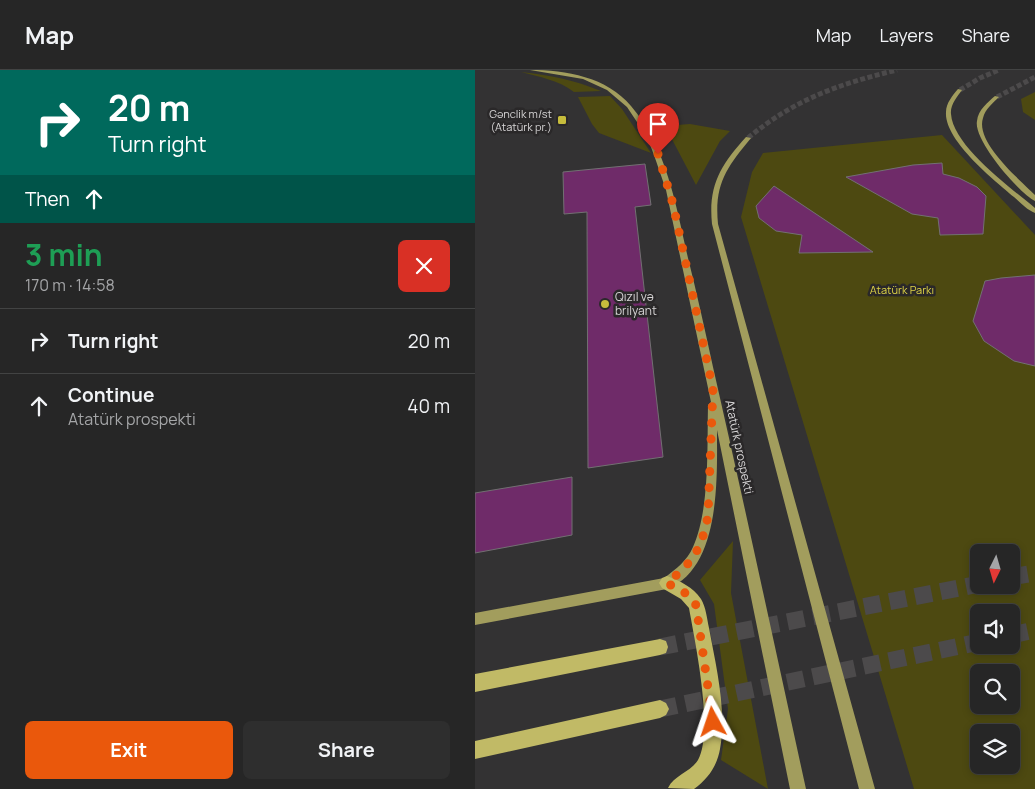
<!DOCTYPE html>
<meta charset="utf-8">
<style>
:root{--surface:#262626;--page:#2e2e2e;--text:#f1f3f6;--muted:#a4a5a7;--line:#424343;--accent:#ea580c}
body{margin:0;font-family:Manrope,sans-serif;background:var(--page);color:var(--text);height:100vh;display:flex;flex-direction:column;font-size:19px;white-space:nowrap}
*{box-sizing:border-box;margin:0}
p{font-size:16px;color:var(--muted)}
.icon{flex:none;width:28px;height:28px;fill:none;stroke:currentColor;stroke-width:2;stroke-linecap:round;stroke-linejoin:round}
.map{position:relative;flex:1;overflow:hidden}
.side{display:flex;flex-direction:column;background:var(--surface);width:475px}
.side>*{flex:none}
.top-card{background:#00695c;color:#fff;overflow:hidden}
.needle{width:32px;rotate:185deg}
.tools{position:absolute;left:495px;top:474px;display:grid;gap:10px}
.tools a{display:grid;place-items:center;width:50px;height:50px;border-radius:8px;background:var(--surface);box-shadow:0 2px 8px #0003,0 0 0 1px var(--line);font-size:25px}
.pin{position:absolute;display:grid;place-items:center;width:42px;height:42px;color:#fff;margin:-51px -21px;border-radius:50% 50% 50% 0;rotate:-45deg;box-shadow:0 0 5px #0007}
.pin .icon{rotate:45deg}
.me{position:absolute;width:55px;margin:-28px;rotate:355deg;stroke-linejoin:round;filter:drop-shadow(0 0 4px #0008)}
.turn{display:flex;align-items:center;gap:18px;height:105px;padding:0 25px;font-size:22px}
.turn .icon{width:65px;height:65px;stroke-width:2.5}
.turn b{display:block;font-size:35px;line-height:42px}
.then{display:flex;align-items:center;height:48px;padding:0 25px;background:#0003;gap:10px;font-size:19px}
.round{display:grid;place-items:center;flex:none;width:52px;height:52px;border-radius:8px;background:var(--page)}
.head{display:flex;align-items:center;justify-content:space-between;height:85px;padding:0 25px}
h1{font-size:30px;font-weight:700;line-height:38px;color:#1e9e55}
.action{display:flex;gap:10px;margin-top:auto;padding:10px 25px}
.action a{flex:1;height:58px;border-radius:8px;background:var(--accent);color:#fff;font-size:20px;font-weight:700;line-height:58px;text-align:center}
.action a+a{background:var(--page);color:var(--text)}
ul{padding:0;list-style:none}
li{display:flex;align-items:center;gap:15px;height:65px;padding:0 25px;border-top:1px solid var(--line)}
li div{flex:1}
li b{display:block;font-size:19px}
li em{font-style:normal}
header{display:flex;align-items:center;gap:30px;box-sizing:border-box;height:70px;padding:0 25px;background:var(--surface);border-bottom:1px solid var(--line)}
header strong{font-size:24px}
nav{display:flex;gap:28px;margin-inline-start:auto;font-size:18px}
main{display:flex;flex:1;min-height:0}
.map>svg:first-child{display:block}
.green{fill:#4d4911;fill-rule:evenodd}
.building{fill:#6f2b69;stroke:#727072}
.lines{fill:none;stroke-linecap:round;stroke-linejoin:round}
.secondary-tunnel{stroke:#4c4a4b;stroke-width:5;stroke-dasharray:5 2.5;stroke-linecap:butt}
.primary-tunnel{stroke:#4c4a4b;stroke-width:17;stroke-dasharray:17 9;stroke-linecap:butt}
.secondary{fill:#a29d5d;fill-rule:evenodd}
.primary{fill:#c1ba66;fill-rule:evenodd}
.route{stroke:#ea580c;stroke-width:9;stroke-dasharray:0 16.2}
.poi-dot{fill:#c6bc3c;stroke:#2a2829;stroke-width:2}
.labels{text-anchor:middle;stroke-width:5;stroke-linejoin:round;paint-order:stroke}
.far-poi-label{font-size:11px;fill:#d7d5d6;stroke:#2a2829;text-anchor:end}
.far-park-label{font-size:11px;fill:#ddd246;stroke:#2a2829}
.poi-label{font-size:12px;fill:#d7d5d6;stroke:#2a2829;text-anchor:start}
.street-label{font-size:12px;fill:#d7d5d6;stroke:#2a2829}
</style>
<header>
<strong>Map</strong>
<nav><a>Map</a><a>Layers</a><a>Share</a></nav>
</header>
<main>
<section class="side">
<div class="top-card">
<div class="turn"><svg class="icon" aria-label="right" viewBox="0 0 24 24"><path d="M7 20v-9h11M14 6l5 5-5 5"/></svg><div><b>20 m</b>Turn right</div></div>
<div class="then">Then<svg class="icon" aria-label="ahead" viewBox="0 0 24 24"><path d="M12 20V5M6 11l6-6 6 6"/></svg></div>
</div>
<div class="head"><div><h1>3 min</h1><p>170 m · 14:58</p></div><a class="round" style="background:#d93025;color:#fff"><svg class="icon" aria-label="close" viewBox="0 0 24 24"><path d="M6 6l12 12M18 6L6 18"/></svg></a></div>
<ul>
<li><svg class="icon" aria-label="right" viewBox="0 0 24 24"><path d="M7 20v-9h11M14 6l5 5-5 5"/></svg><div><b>Turn right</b></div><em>20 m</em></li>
<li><svg class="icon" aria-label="ahead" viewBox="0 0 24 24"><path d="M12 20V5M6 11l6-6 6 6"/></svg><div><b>Continue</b><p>Atatürk prospekti</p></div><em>40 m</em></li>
</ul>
<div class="action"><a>Exit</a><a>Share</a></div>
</section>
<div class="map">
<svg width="560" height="719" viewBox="0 0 560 719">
<rect width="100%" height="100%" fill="#333233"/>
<g class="green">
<path d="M46 2C75 5 99 10 126 21L99 22C84 10 64 7 46 2Z"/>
<polygon points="560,22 560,50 548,42 546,29"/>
<polygon points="135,26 147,39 176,83 124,63 117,54 103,27"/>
<polygon points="215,54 255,61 245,71 221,115 190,56"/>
<path d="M467 65 560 165V719H439L266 147 277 102 288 83ZM504 482H536V515H504ZM504 542H536V575H504ZM504 602H536V635H504ZM504 662H536V695H504Z"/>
<polygon points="258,471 256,523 293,719 246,690 253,639 239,534 225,510"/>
</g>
<g class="building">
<polygon points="467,93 468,104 484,108 502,117 511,126 508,164 465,165 463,148 437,144 371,107 438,95"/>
<polygon points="170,94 176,135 160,137 188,387 113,398 112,142 89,144 88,102"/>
<polygon points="299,116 398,182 324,183 327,165 301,161 284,148 281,136"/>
<polygon points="560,205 560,296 539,291 509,271 498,251 510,211 526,208"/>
<polygon points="97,407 97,465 0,483 0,423"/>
</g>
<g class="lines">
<g class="secondary-tunnel">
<polyline points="485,20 505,8 524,0"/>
<polyline points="522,27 560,7"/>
<path d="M273 68C320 29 364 14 422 0"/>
</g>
<g class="primary-tunnel">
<polyline points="536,507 560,503"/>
<polyline points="536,565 560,560"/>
<polyline points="185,577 504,514"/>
<polyline points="185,639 504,572"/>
</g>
<g class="secondary">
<path d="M55 0C91 0 132 7 156 36 192 78 201 136 213 188 222 224 230 260 238 297 270 437 300 578 331 719H315L242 360C242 408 246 498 192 519L0 555V543L189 508C201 499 212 491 218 477 235 439 232 377 233 335L236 332 191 120 179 85 172 67 152 37 132 20 108 9Z"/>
<path d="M483 19 487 20C482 27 475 35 476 44 478 76 536 118 560 138V143C552 140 545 132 539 127 519 110 469 70 471 42 471 33 478 25 483 19Z"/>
<path d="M520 26 524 27C518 33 510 39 508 48 500 72 544 109 560 125V131C544 123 498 70 502 51 503 40 513 32 520 26Z"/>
<path d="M271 67 276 68C252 97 239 114 243 154L400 719H384L237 154C233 115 246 95 271 67Z"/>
</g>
<g class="primary">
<path d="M192 506C205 511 218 517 226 529 231 537 232 549 234 558 241 596 252 640 245 679 242 696 233 709 219 719L193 718C199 705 216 702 223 690 239 661 220 572 214 538L206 529 187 518 184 513 187 508Z"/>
<polygon points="185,569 191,571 193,577 191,583 185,585 0,622 0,604"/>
<polygon points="185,630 191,633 194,639 191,645 185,648 0,689 0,671"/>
</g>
</g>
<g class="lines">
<path class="route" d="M183 84 198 134 238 319 233 446C226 480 219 491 192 513L212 524 221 535 238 652"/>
</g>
<g class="poi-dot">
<rect x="82" y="45" width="10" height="10" rx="2.5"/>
<circle cx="130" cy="234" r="5"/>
</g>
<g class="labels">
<g class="far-poi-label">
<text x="77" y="48">Gənclik m/st<tspan x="77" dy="13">(Atatürk pr.)</tspan></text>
</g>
<g class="far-park-label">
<text x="427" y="224">Atatürk Parkı</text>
</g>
<g class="poi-label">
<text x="140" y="231">Qızıl və<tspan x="140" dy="14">brilyant</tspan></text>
</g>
<g class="street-label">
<text transform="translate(264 377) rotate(78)" y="4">Atatürk prospekti</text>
</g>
</g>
</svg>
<div class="tools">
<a><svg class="needle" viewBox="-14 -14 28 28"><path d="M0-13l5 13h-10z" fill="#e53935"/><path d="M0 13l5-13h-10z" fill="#a4a5a7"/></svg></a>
<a><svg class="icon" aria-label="sound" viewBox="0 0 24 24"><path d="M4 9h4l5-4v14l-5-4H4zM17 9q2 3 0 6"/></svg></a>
<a><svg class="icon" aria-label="search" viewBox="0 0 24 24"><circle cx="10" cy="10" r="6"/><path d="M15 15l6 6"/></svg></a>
<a><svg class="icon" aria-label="layers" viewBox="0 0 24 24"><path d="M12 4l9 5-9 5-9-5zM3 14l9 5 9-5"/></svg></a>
</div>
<div class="pin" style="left:183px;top:84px;background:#d93025"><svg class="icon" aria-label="arrive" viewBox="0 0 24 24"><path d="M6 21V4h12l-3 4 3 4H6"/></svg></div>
<svg class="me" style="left:238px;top:652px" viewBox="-20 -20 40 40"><path d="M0-17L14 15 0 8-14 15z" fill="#ea580c" stroke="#fff" stroke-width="4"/></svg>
</div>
</main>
